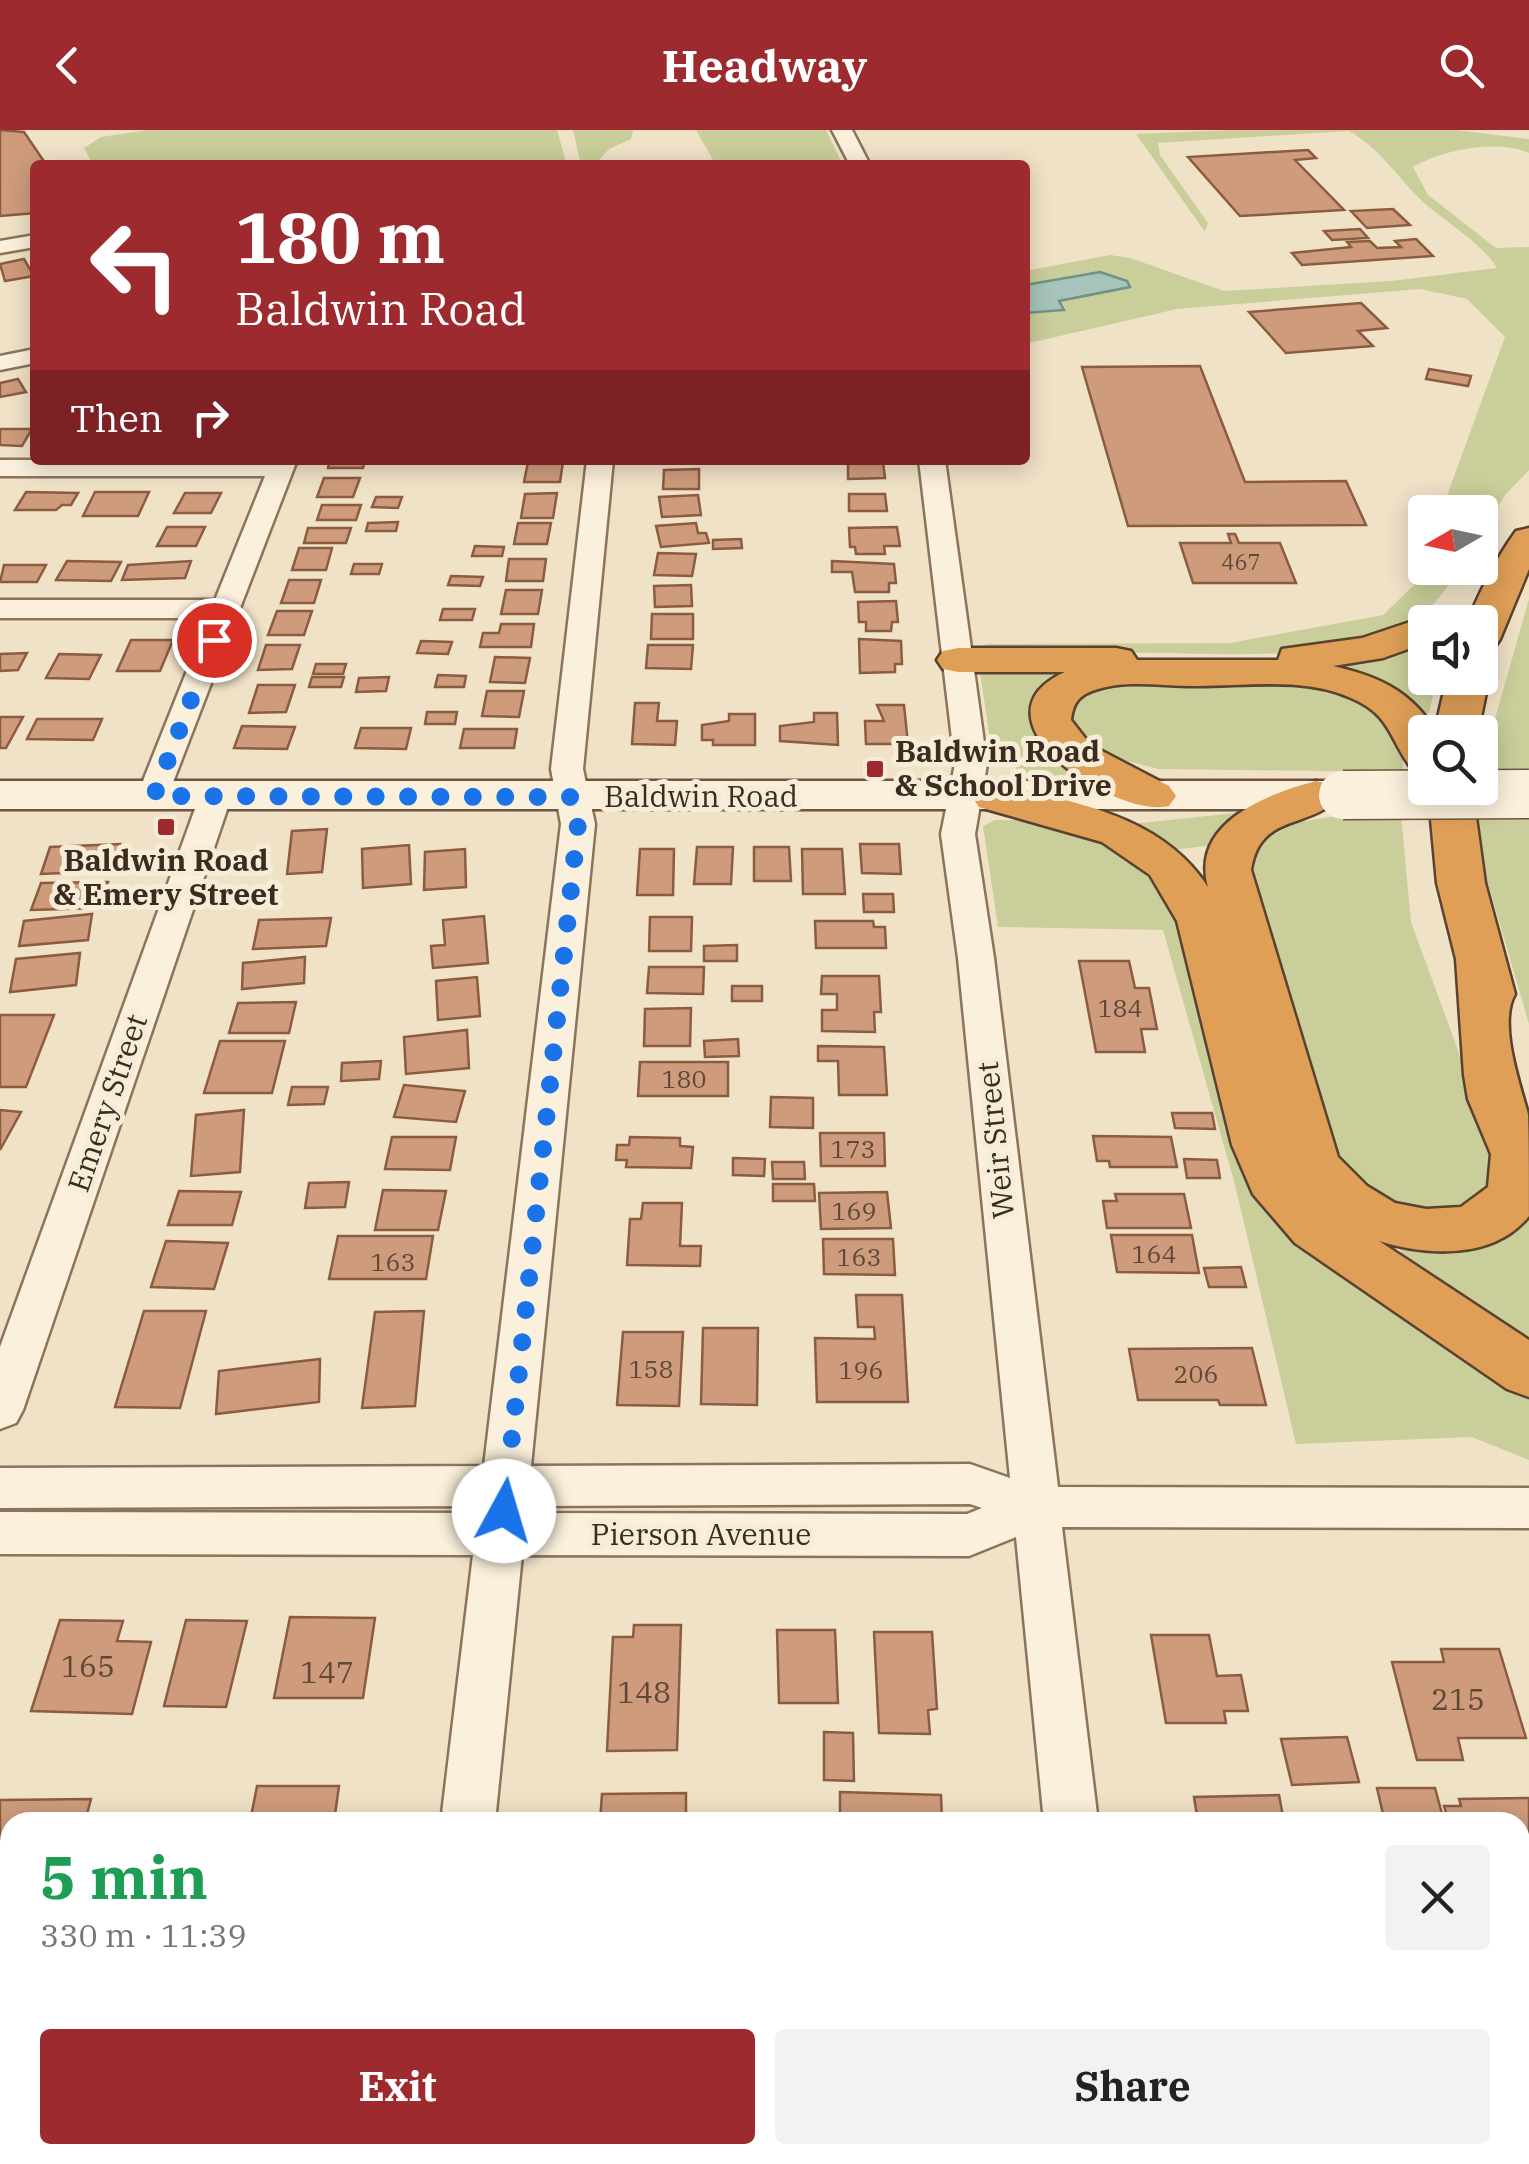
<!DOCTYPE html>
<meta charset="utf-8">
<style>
:root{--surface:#fff;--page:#f2f2f2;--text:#222;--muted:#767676;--accent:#9d2a2e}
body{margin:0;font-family:"IBM Plex Serif",serif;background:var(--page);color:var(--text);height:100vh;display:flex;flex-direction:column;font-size:38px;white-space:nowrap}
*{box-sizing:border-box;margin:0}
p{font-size:32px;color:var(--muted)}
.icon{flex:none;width:55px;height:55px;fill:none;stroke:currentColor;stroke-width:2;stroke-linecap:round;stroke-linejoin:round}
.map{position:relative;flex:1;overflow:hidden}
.details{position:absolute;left:0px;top:1682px;width:1530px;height:352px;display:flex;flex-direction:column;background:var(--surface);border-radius:30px 30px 0 0;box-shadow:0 5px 25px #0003}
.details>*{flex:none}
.guide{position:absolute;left:30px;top:30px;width:1000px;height:305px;border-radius:10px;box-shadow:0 5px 25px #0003;background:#9d2a2e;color:#fff;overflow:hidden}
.needle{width:65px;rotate:261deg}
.controls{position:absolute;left:1408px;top:365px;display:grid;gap:20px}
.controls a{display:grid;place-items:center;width:90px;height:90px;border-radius:10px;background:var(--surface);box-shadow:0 5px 25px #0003;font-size:50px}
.pin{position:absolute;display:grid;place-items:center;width:85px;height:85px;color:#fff;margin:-42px;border:5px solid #fff;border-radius:50%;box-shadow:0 2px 10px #0007}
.me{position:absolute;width:110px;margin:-55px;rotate:6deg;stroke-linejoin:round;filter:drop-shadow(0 0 8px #0008)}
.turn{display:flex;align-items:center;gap:35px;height:210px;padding:0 40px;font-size:45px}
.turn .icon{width:130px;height:130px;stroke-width:2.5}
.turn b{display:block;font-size:70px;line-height:85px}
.then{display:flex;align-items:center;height:95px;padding:0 40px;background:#0003;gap:20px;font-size:38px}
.round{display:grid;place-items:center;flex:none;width:105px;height:105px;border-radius:10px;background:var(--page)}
.overview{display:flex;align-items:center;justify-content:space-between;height:170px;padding:0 40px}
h1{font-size:60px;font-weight:700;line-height:75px;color:#1e9e55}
.action{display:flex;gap:20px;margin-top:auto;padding:20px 40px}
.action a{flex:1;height:115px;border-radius:10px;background:var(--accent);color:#fff;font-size:40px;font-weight:700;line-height:115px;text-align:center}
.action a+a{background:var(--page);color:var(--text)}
header{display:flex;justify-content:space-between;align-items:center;height:130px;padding:0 40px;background:var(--accent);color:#fff;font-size:45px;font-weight:700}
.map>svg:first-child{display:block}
.green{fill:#cace9a}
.water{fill:#a8c3ba;stroke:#6e9288;stroke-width:2.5}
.building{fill:#ce9c7c;stroke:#8c5c41;stroke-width:2.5}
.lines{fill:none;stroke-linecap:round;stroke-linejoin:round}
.minor-casing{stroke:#8c745c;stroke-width:5}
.secondary-casing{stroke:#6e553f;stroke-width:5}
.motorway-casing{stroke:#5a4230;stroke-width:5}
.minor{fill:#faf0db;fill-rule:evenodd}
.secondary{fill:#faf0db;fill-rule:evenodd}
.motorway{fill:#df9f57;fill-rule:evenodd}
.secondary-bridge-casing{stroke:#6e553f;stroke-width:51;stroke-linecap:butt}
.secondary-bridge{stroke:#faf0db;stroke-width:48}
.route{stroke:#1a73e8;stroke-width:18;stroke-dasharray:0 32.4}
.poi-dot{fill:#9d2a2e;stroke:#f7ecd7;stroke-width:4}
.labels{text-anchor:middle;stroke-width:10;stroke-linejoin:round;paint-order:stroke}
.far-number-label{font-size:22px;fill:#604837}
.number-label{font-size:25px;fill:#604837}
.poi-label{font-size:30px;font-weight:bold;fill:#3c2c20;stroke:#f7ecd7;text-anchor:start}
.street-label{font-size:30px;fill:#3c2c20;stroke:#f7ecd7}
.near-number-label{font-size:30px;fill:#604837}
</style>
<header><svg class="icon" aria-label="back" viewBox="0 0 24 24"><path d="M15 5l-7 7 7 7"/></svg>Headway<svg class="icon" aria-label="search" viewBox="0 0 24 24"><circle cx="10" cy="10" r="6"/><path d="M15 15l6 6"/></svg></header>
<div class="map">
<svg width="1529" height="2034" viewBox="0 0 1529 2034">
<rect width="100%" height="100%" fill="#f0e2c7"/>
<g class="green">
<polygon points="148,0 557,0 566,32 93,35 84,18 101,7"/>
<polygon points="573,0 633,0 631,9 609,19 595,35 581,35"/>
<polygon points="696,0 826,0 843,35 716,35"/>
<path d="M1232 0H1456L1529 9V23C1496 9 1443 20 1413 37L1428 65 1496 118 1529 117V340L1506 364 1480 405V382H1441L1505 207 1467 169 1420 159 1177 179 1025 214V141L1110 125 1130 128 1224 161 1391 151 1497 138C1480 111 1446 93 1422 71 1397 47 1380 18 1349 1L1158 13 1160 25 1208 93 1205 102 1136 4Z"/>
<path d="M1425 426V438H1460C1448 457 1434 477 1415 489 1347 532 1236 524 1159 523 1100 522 1041 522 982 522L974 517 988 514 1230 513 1383 485 1415 454Z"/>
<polygon points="1529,469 1529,643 1480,642"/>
<polygon points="1425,508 1425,548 1437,548 1429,583 1412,583 1283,535"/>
<path d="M1108 536C1074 543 1051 544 1032 576L1042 605 1090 648 1017 643 1016 637 1002 633 995 611 989 603 980 542Z"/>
<polygon points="1117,550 1306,550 1352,560 1401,599 1403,642 1158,639 1120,629 1105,632 1077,611 1064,580 1083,558"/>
<polygon points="1235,683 1215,715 1171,720 1132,694"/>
<polygon points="1477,684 1529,684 1529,894 1487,750"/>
<polygon points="1343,685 1401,685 1411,792 1470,953 1498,1013 1498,1049 1478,1073 1436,1084 1379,1073 1333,1037 1239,727 1266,700 1275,704 1299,692"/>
<polygon points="995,690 1058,691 1108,704 1178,767 1248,1032 1529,1257 1529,1330 1472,1307 1296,1314 1235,1055 1163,800 998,797 983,696"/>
<polygon points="1524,1087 1529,1088 1529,1222 1401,1127 1400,1112"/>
</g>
<polygon class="water" points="1100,142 1127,151 1130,157 1059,171 1064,180 1025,183 1025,155"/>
<g class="building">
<polygon points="0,0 24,2 43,30 35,35 35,83 0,86"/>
<polygon points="1308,20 1316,28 1295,30 1344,80 1240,86 1188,27"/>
<polygon points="1393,79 1410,95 1367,98 1351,81"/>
<polygon points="1360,99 1368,108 1332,110 1324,101"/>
<polygon points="1416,109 1433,126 1302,135 1292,123 1351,117 1347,112 1370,111 1377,118 1401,117 1395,111"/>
<polygon points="24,129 34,146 5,151 0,134"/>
<polygon points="1361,173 1387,198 1358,201 1373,216 1286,223 1249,182"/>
<polygon points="1200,236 1245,352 1346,351 1366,395 1128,396 1082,237"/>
<polygon points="1429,239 1471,246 1468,256 1426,249"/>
<polygon points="18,249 26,262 0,267 0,253"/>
<polygon points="0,299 32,299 22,316 0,315"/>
<polygon points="330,330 365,330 363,338 328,338"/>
<polygon points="528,332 563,332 560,352 524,352"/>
<polygon points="848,332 883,332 885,348 848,349"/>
<polygon points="699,339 699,359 663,359 664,340"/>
<polygon points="324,348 360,348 353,367 317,367"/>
<polygon points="26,362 78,363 71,375 62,375 56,380 15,380"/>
<polygon points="95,362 149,362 138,386 83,386"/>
<polygon points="185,363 221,363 211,383 174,383"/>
<polygon points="557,363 553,388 521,388 525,364"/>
<polygon points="849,364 885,364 887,381 849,381"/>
<polygon points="698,365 701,385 662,387 659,367"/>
<polygon points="376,367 402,367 398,378 372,377"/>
<polygon points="322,375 361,375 356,390 317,390"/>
<polygon points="398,392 396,401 366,401 368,393"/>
<polygon points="518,393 551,393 547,414 514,414"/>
<polygon points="696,393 698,403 706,403 709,413 661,417 656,396"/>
<polygon points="167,397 205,397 196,416 157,416"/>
<polygon points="897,397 900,416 884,416 885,424 856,424 855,417 850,417 849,398"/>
<polygon points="308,398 351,398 346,413 304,413"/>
<polygon points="1228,404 1235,404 1239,413 1280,413 1296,453 1193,453 1180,413 1231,413"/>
<polygon points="741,409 742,418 713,419 713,410"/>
<polygon points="475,416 504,417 502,426 472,426"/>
<polygon points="299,418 332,418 326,440 292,440"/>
<polygon points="658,423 696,424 692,446 654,445"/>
<polygon points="509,429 546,429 543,451 506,451"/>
<polygon points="67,431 121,432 111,451 56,450"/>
<polygon points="191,431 185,448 122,450 128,435"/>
<polygon points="832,431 894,434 896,453 889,453 889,462 855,462 852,442 832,442"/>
<polygon points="354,434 382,434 379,444 351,444"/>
<polygon points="4,435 46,435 37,452 0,452"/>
<polygon points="451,446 483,447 480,456 448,455"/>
<polygon points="289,450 321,450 314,473 281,473"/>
<polygon points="691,455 692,476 655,477 654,456"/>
<polygon points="506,460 542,460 538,484 501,484"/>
<polygon points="896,471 898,492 892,492 891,501 866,501 866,492 859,492 858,472"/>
<polygon points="443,479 475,479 472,490 440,490"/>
<polygon points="277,481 312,481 304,505 268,505"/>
<polygon points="652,484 693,484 693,509 651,509"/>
<polygon points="501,494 534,494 531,517 480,517 483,503 499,503"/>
<polygon points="859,509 901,511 902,534 895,534 895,542 860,543"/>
<polygon points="131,510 173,510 160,541 117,541"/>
<polygon points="421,511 452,512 448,524 417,523"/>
<polygon points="266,515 300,515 292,539 258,540"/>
<polygon points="648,515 693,515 691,539 646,538"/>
<polygon points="27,523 18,540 0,541 0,524"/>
<polygon points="59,524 101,525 89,549 46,548"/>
<polygon points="495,527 530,528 525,553 490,552"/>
<polygon points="316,534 346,534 343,544 313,544"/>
<polygon points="438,545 466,546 464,557 435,557"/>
<polygon points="312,547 344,547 341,557 309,557"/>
<polygon points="389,547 386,561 356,562 359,548"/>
<polygon points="258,555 295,555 286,582 249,583"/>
<polygon points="487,561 524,561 519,587 482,586"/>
<polygon points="635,573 659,573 657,591 677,591 675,615 632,614"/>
<polygon points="877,575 904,575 908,614 866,614 865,591 884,591"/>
<polygon points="427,582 457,582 455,594 425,594"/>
<polygon points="814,583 837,583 838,615 780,611 780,596 814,592"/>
<polygon points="729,584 755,584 755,615 713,615 713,610 702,610 702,595 729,591"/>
<polygon points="0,587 23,587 6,618 0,618"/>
<polygon points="37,589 102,589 93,610 27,609"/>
<polygon points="242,596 295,597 287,619 234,618"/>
<polygon points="361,598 411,598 406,619 355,618"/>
<polygon points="464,599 517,599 514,618 460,618"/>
<polygon points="327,699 322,742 287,744 292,701"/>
<polygon points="120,714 113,741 41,744 50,717"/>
<polygon points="860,714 899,714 901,744 862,743"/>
<polygon points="409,715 411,754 363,758 362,719"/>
<polygon points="697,717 733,717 731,754 694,754"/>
<polygon points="754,717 789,717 791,751 754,751"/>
<polygon points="465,719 466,757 424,760 425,722"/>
<polygon points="640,719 674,719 673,765 637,765"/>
<polygon points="802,719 842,719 845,764 803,764"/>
<polygon points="108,752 100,778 31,780 41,753"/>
<polygon points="863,764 893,764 894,782 864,782"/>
<polygon points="92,784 88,810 19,816 24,791"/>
<polygon points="484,786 488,833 433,838 431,816 445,815 443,790"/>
<polygon points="650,787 692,787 691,821 649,821"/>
<polygon points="331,788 326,816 253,819 259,790"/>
<polygon points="815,791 873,791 874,797 885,797 886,818 816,818"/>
<polygon points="737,815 737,831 704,831 704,816"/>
<polygon points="80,823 76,855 10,862 16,829"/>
<polygon points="305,827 304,853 242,859 243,833"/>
<polygon points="1079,831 1129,831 1135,858 1149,858 1157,899 1141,899 1145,922 1096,922"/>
<polygon points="649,837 704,837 703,864 647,863"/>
<polygon points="822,846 879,846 881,882 874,882 875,902 822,901 822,880 837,880 837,864 821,864"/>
<polygon points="477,847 480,886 438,890 436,851"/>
<rect x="732" y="856" width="30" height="15"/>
<polygon points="296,872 289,903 229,903 238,873"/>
<polygon points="691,878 690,916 644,916 645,879"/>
<polygon points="0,885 54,885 26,957 0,957"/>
<polygon points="467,900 469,938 406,944 404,907"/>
<polygon points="738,909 739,926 705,927 704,911"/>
<polygon points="220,911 285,911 272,963 204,963"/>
<polygon points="818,916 884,917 887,965 839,965 838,931 818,931"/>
<polygon points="381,931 379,949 341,951 342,933"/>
<polygon points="640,932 728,932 728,966 638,966"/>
<polygon points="404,955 465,961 456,992 394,987"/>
<polygon points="292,957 328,957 324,974 288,975"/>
<polygon points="771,967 813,968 813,998 770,997"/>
<polygon points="0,980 21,982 0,1020"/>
<polygon points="244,980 240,1042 191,1046 196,985"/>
<polygon points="1172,983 1212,983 1215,999 1175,998"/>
<polygon points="820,1003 884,1003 885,1036 821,1036"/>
<polygon points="1093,1006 1171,1007 1177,1037 1110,1037 1109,1031 1097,1031"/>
<polygon points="392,1007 456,1007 450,1040 385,1039"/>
<polygon points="630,1007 680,1008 680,1016 693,1017 691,1038 626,1037 627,1030 616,1030 617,1015 629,1015"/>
<polygon points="733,1028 765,1029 764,1046 733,1045"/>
<polygon points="1184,1029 1217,1030 1220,1048 1187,1048"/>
<polygon points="772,1032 804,1032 805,1049 773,1049"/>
<polygon points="349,1052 345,1077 305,1078 309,1053"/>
<polygon points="773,1054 814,1054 815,1071 773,1071"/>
<polygon points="383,1060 446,1061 438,1100 375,1100"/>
<polygon points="179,1061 241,1062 232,1095 168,1095"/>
<polygon points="887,1062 891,1098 821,1099 819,1063"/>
<polygon points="1115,1064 1184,1064 1191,1098 1107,1098 1103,1071 1117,1071"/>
<polygon points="643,1073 682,1073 680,1116 701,1116 700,1136 627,1135 630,1089 641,1089"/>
<polygon points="1111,1105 1192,1105 1199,1143 1117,1142"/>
<polygon points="338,1106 433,1106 426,1149 329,1149"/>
<polygon points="823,1109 893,1109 895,1145 824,1144"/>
<polygon points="166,1111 228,1113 214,1159 151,1157"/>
<polygon points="1241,1137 1246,1157 1209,1157 1204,1138"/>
<polygon points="856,1165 902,1165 908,1272 817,1272 815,1208 875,1209 874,1197 858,1197"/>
<polygon points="144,1181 206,1181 180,1278 115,1277"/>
<polygon points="424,1181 415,1276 362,1278 375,1182"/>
<polygon points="703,1198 758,1198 757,1275 701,1274"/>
<polygon points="623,1202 683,1202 679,1276 617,1275"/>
<polygon points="1252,1218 1266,1275 1220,1275 1218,1270 1138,1270 1129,1219"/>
<polygon points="320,1229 319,1272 216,1284 219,1241"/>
<polygon points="290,1487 375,1488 363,1568 274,1568"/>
<polygon points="60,1490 123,1491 117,1511 151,1512 132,1584 31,1581"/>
<polygon points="186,1490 247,1491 226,1577 164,1576"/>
<polygon points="634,1495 681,1495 677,1620 607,1621 613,1507 633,1507"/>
<polygon points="777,1500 835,1500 838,1573 779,1573"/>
<polygon points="874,1502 932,1502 937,1579 928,1580 930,1604 879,1603"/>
<polygon points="1151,1505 1209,1505 1217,1546 1241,1545 1248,1581 1224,1581 1226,1593 1166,1593"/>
<polygon points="1441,1519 1499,1519 1526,1608 1458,1608 1463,1630 1417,1630 1392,1532 1444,1532"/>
<polygon points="824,1602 853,1603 854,1651 824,1650"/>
<polygon points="1347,1607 1359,1652 1292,1655 1281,1609"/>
<polygon points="257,1656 339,1656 334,1692 250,1692"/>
<polygon points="1377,1658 1435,1658 1442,1684 1383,1684"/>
<polygon points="840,1662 941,1665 942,1692 840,1692"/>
<polygon points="686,1663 686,1692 600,1692 602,1664"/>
<polygon points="1279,1665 1284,1692 1198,1692 1194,1667"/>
<polygon points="1529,1668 1529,1750 1520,1750 1520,1692 1449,1692 1444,1676 1461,1676 1459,1669"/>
<polygon points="91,1669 85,1692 10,1692 10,1733 0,1733 0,1670"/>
<rect x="0" y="1777" width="10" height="66"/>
<polygon points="1520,1785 1529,1785 1529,1870 1520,1837"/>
<rect x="0" y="1890" width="10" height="72"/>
<polygon points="84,2025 140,2025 138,2034 82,2034"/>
<polygon points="557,2025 643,2025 644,2034 558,2034"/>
<polygon points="847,2025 965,2025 966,2034 848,2032"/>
<polygon points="1239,2025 1347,2025 1348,2034 1241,2034"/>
</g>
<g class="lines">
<defs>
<g id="minor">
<polygon points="832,0 852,0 870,35 850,35"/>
<polygon points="35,105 35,117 0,123 0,111"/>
<polygon points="35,219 35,233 0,240 0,226"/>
<polygon points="0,330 297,330 165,673 141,673 137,666 208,488 0,488 0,470 215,470 265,346 0,346"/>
<path d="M587 330H613L583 639 595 694 531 1336 970 1334 1010 1348 958 828 941 704 955 634 919 330H945L987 634 975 704 994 828 1058 1357 1529 1358V1398L1062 1397 1098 1692H1044L1016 1407 969 1426 522 1425 495 1692H441L473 1425 0 1424V1382L478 1383 479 1376 0 1378V1338L484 1336 561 694 551 639ZM970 1374 982 1378 967 1384 526 1383 527 1376Z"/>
<polygon points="216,655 228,658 232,665 23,1280 16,1293 0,1299 0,1217 200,665 204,658"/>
<polygon points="399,2025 459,2025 458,2034 398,2034"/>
<polygon points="1078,2025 1138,2025 1139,2034 1079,2034"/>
</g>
<polygon id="secondary" points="0,651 1343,651 1359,655 1366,665 1359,675 1343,679 0,679"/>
<g id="motorway">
<path d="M1529 398V439L1500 509 1494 518 1480 521V492H1467C1481 460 1495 430 1516 401Z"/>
<path d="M1425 487 1441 492H1425V513L1383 528 1333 536C1377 546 1410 560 1435 600L1447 548H1480L1483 539 1489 548 1478 602H1425V639L1409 635C1389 606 1389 584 1351 568 1304 547 1248 556 1198 556 1166 557 1130 549 1098 559 1080 564 1073 572 1071 590L1085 608 1102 621 1169 656 1176 666 1169 676C1115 689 963 588 1065 542H958L943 539 937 530 943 521 958 518H1116L1131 521 1137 530H1278L1282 519 1362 508Z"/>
<path d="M1316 651 1332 655 1339 665C1314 701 1260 680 1251 740L1338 1027 1367 1056 1395 1073 1426 1079 1461 1077 1488 1057 1491 1024 1468 969 1464 945 1456 829 1437 753 1428 658H1472L1485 753 1515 864C1498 893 1520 954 1528 984 1529 1010 1529 1057 1529 1086 1494 1130 1427 1126 1379 1111L1529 1210V1267L1507 1259 1295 1113 1253 1064 1232 1015 1177 791 1150 745 1102 712 979 677 972 667 979 657 995 653C1074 673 1160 684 1208 757 1190 693 1267 664 1316 651Z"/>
</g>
</defs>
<use href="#minor" class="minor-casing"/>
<use href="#secondary" class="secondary-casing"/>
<use href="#motorway" class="motorway-casing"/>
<use href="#minor" class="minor"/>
<use href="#secondary" class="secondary"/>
<use href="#motorway" class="motorway"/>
<defs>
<polyline id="secondary-bridge" points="1343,665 1529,664"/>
</defs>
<use href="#secondary-bridge" class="secondary-bridge-casing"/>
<use href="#secondary-bridge" class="secondary-bridge"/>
</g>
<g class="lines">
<polyline class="route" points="214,510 154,666 572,667 578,694 504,1381"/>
</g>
<g class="poi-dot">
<rect x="865" y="629" width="20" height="20" rx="5"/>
<rect x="156" y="687" width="20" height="20" rx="5"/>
</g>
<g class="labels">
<g class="far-number-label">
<text x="1241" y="440">467</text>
</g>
<g class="number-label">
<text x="1120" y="887">184</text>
<text x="684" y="958">180</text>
<text x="853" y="1028">173</text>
<text x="854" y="1090">169</text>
<text x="1154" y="1133">164</text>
<text x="859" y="1136">163</text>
<text x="393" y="1141">163</text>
<text x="651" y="1248">158</text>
<text x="861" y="1249">196</text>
<text x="1196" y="1253">206</text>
</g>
<g class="poi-label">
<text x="895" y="632">Baldwin Road<tspan x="895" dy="34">&amp; School Drive</tspan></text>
<text x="166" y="741" text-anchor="middle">Baldwin Road<tspan x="166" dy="34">&amp; Emery Street</tspan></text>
</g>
<g class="street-label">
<text x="701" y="677">Baldwin Road</text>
<text transform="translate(108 973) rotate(-71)" y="10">Emery Street</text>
<text transform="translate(996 1010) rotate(-96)" y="10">Weir Street</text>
<text x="701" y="1415">Pierson Avenue</text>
</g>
<g class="near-number-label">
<text x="88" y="1547">165</text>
<text x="327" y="1553">147</text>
<text x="644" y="1573">148</text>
<text x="1458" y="1580">215</text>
</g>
</g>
</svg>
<div class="controls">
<a><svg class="needle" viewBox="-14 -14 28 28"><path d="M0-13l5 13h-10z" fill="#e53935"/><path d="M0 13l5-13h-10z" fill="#767676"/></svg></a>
<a><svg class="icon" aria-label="sound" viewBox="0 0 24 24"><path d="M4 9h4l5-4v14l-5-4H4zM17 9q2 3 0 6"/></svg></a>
<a><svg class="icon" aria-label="search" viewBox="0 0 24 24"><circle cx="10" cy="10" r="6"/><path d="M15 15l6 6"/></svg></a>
</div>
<div class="pin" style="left:214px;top:510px;background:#d93025"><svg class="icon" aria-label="arrive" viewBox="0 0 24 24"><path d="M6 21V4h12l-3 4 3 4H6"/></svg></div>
<svg class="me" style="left:504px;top:1381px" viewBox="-20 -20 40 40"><circle r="19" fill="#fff"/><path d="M0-13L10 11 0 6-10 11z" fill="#1a73e8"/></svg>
<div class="guide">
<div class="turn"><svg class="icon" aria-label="left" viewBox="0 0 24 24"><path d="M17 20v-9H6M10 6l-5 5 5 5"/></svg><div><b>180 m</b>Baldwin Road</div></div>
<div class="then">Then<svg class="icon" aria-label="right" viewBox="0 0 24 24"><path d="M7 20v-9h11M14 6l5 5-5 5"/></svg></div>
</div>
<section class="details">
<div class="overview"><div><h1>5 min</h1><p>330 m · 11:39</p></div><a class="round"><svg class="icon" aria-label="close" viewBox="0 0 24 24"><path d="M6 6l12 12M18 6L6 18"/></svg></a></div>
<div class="action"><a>Exit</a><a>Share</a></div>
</section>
</div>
